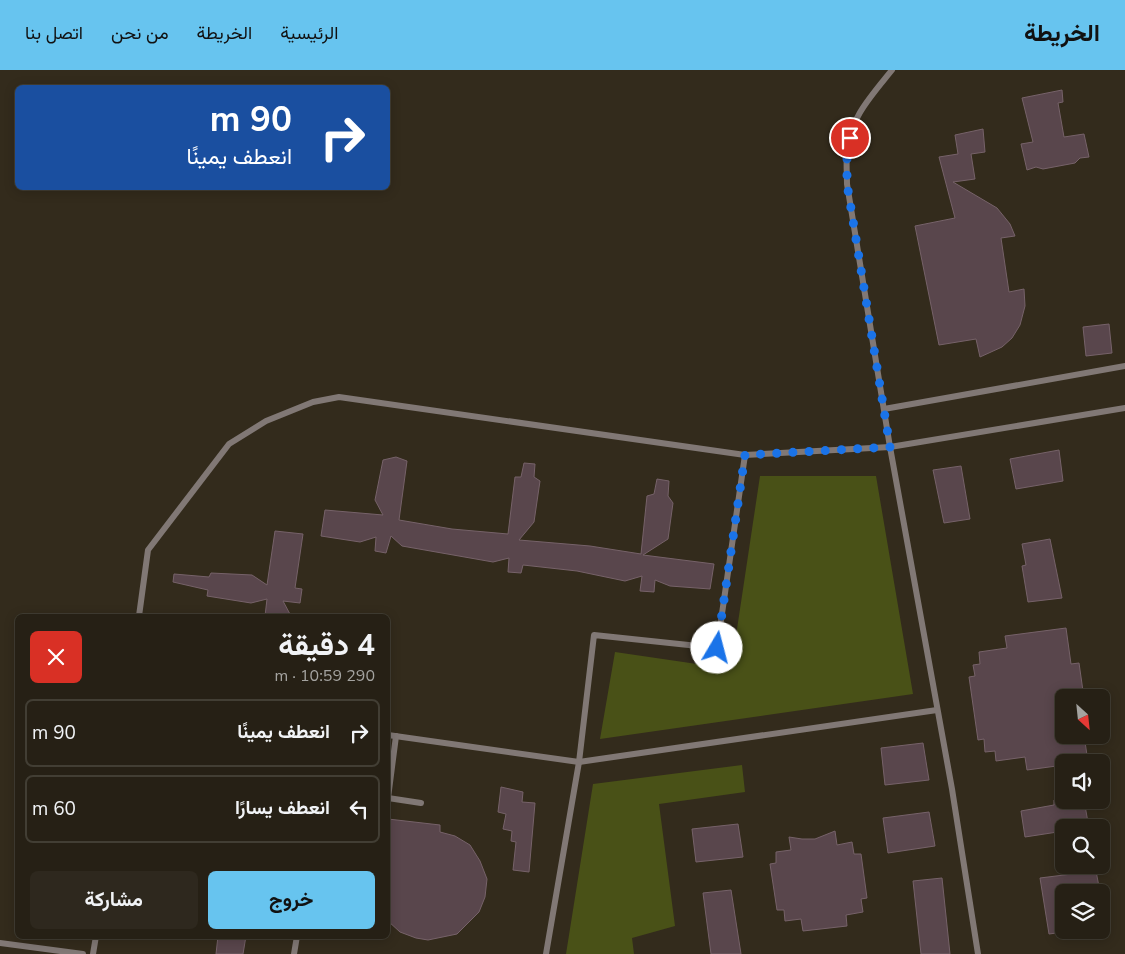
<!DOCTYPE html>
<html lang="ar">
<meta charset="utf-8">
<style>
:root{--surface:#262015;--page:#2e281e;--text:#f1f3f6;--muted:#a4a3a0;--line:#423e34;--accent:#67c4ef}
body{margin:0;font-family:"Nunito Sans",Vazirmatn,sans-serif;background:var(--page);color:var(--text);direction:rtl;height:100vh;display:flex;flex-direction:column;font-size:19px;white-space:nowrap}
*{box-sizing:border-box;margin:0}
p{font-size:16px;color:var(--muted)}
.icon{flex:none;width:28px;height:28px;fill:none;stroke:currentColor;stroke-width:2;stroke-linecap:round;stroke-linejoin:round}
.map{position:relative;flex:1;overflow:hidden;direction:ltr}
.sheet{position:absolute;left:15px;top:544px;width:375px;height:325px;display:flex;flex-direction:column;background:var(--surface);border-radius:8px;box-shadow:0 2px 12px #0003,0 0 0 1px var(--line);direction:rtl}
.sheet>*{flex:none}
.banner{position:absolute;left:15px;top:15px;width:375px;height:105px;border-radius:8px;box-shadow:0 2px 12px #0003,0 0 0 1px var(--line);direction:rtl;background:#1a4fa0;color:#fff;overflow:hidden}
.needle{width:32px;rotate:153deg}
.controls{position:absolute;left:1055px;top:619px;display:grid;gap:10px}
.controls a{display:grid;place-items:center;width:55px;height:55px;border-radius:8px;background:var(--surface);box-shadow:0 2px 12px #0003,0 0 0 1px var(--line);font-size:25px}
.pin{position:absolute;display:grid;place-items:center;width:42px;height:42px;color:#fff;margin:-21px;border:2px solid #fff;border-radius:50%;box-shadow:0 1px 5px #0007}
.me{position:absolute;width:55px;margin:-28px;rotate:8deg;stroke-linejoin:round;filter:drop-shadow(0 0 4px #0008)}
.turn{display:flex;align-items:center;gap:18px;height:105px;padding:0 15px;font-size:22px}
.turn .icon{width:65px;height:65px;stroke-width:2.5}
.turn b{display:block;font-size:35px;line-height:42px}
.round{display:grid;place-items:center;flex:none;width:52px;height:52px;border-radius:8px;background:var(--page)}
.head{display:flex;align-items:center;justify-content:space-between;height:85px;padding:0 15px}
h1{font-size:30px;font-weight:700;line-height:38px}
.primary-button{display:flex;gap:10px;margin-top:auto;padding:10px 15px}
.primary-button a{flex:1;height:58px;border-radius:8px;background:var(--accent);color:#111;font-size:20px;font-weight:700;line-height:58px;text-align:center}
.primary-button a+a{background:var(--page);color:var(--text)}
ul{padding:0;list-style:none}
li{display:flex;align-items:center;gap:15px;height:68px;margin:0 10px 8px;padding:0 5px;border:2px solid var(--line);border-radius:8px}
li div{flex:1}
li b{display:block;font-size:19px}
li em{font-style:normal}
header{display:flex;align-items:center;gap:30px;box-sizing:border-box;height:70px;padding:0 25px;background:var(--accent);color:#111}
header strong{font-size:24px}
nav{display:flex;gap:28px;margin-inline-start:auto;font-size:18px}
.map>svg:first-child{display:block}
.green{fill:#495117}
.building{fill:#59464c;stroke:#766269}
.lines{fill:none;stroke-linecap:round;stroke-linejoin:round}
.lane{stroke:#817875;stroke-width:6}
.route{stroke:#1a73e8;stroke-width:9;stroke-dasharray:0 16.2}
</style>
<header>
<strong>الخريطة</strong>
<nav><a>الرئيسية</a><a>الخريطة</a><a>من نحن</a><a>اتصل بنا</a></nav>
</header>
<div class="map">
<svg width="1125" height="884" viewBox="0 0 1125 884">
<rect width="100%" height="100%" fill="#332b1c"/>
<g class="green">
<polygon points="760,406 876,406 913,624 600,669 615,582 731,599"/>
<polygon points="742,695 745,722 659,734 675,856 632,868 634,884 566,884 593,714"/>
</g>
<g class="building">
<polygon points="1062,20 1063,32 1058,33 1064,67 1084,64 1089,87 1080,88 1075,93 1043,99 1036,97 1027,100 1021,74 1033,72 1022,28"/>
<polygon points="983,59 985,82 971,84 975,109 953,112 997,138 1010,154 1015,166 1001,168 1009,222 1024,219 1025,236 1020,255 1012,268 1002,277 980,287 976,269 939,275 915,156 955,148 939,87 958,84 955,65"/>
<polygon points="1109,254 1112,283 1086,286 1083,257"/>
<polygon points="1059,380 1063,411 1016,419 1010,389"/>
<polygon points="396,387 407,391 399,450 452,459 508,464 515,407 521,407 524,393 535,394 534,407 540,411 534,452 519,470 590,476 641,484 647,426 654,424 657,409 669,411 668,426 673,433 668,469 643,485 714,494 710,519 670,516 655,510 654,522 640,521 642,506 625,511 577,501 523,495 521,503 508,502 509,488 493,492 402,476 391,466 386,483 375,481 376,467 360,472 321,466 325,440 383,445 375,430 383,390"/>
<polygon points="961,396 970,449 944,453 933,400"/>
<polygon points="275,461 303,464 295,518 302,519 300,533 283,531 291,546 265,546 267,529 251,533 207,526 208,520 173,512 174,504 209,507 211,503 252,505 267,515"/>
<polygon points="1050,469 1062,528 1028,532 1022,496 1026,495 1022,474"/>
<polygon points="1066,558 1071,594 1079,593 1084,628 1064,628 1064,665 1084,665 1088,692 1064,692 1064,695 1027,700 1025,687 996,691 995,681 985,682 984,669 978,670 969,607 975,606 973,595 980,594 979,582 1007,578 1005,566"/>
<polygon points="923,673 929,710 885,715 881,678"/>
<polygon points="501,717 523,722 522,732 535,733 529,802 513,800 516,772 511,771 512,761 503,759 506,744 498,742"/>
<polygon points="1054,730 1084,730 1089,758 1064,758 1064,761 1025,767 1021,741 1054,735"/>
<polygon points="929,742 935,776 888,783 883,748"/>
<polygon points="388,749 440,755 440,762 455,766 470,775 480,791 487,809 485,827 479,842 457,864 428,870 416,868 400,862 388,851"/>
<polygon points="738,754 743,787 696,792 692,759"/>
<polygon points="835,761 837,775 852,772 854,784 861,784 867,828 861,829 863,842 846,845 847,856 803,861 801,849 785,851 784,840 777,840 770,794 776,793 776,782 791,780 789,767 802,769 815,769"/>
<polygon points="1096,801 1100,822 1064,822 1064,862 1049,864 1040,808"/>
<polygon points="942,808 950,884 921,884 913,811"/>
<polygon points="731,820 741,884 711,884 703,823"/>
<polygon points="218,866 246,866 243,884 216,884"/>
</g>
<g class="lines">
<g class="lane">
<path d="M892 0C872 25 849 49 847 82 846 93 847 103 847 114L890 377 952 719 978 884"/>
<polyline points="884,339 1125,296"/>
<polyline points="139,546 148,480 229,374 266,351 313,332 339,327 745,385 890,377 1125,338"/>
<polyline points="388,665 579,692 937,640"/>
<polyline points="388,728 396,666"/>
<polyline points="388,728 421,733"/>
<polyline points="0,873 83,884"/>
<polyline points="93,884 96,866"/>
<polyline points="294,884 297,866"/>
<polyline points="546,884 579,692 594,565 717,578 745,385"/>
</g>
</g>
<g class="lines">
<polyline class="route" points="717,578 745,385 890,377 847,114 847,80 850,68"/>
</g>
</svg>
<div class="controls">
<a><svg class="needle" viewBox="-14 -14 28 28"><path d="M0-13l5 13h-10z" fill="#e53935"/><path d="M0 13l5-13h-10z" fill="#a4a3a0"/></svg></a>
<a><svg class="icon" aria-label="sound" viewBox="0 0 24 24"><path d="M4 9h4l5-4v14l-5-4H4zM17 9q2 3 0 6"/></svg></a>
<a><svg class="icon" aria-label="search" viewBox="0 0 24 24"><circle cx="10" cy="10" r="6"/><path d="M15 15l6 6"/></svg></a>
<a><svg class="icon" aria-label="layers" viewBox="0 0 24 24"><path d="M12 4l9 5-9 5-9-5zM3 14l9 5 9-5"/></svg></a>
</div>
<div class="pin" style="left:850px;top:68px;background:#d93025"><svg class="icon" aria-label="arrive" viewBox="0 0 24 24"><path d="M6 21V4h12l-3 4 3 4H6"/></svg></div>
<svg class="me" style="left:717px;top:578px" viewBox="-20 -20 40 40"><circle r="19" fill="#fff"/><path d="M0-13L10 11 0 6-10 11z" fill="#1a73e8"/></svg>
<div class="banner">
<div class="turn"><svg class="icon" aria-label="right" viewBox="0 0 24 24"><path d="M7 20v-9h11M14 6l5 5-5 5"/></svg><div><b>90 m</b>انعطف يمينًا</div></div>
</div>
<section class="sheet">
<div class="head"><div><h1>4 دقيقة</h1><p>290 m · 10:59</p></div><a class="round" style="background:#d93025;color:#fff"><svg class="icon" aria-label="close" viewBox="0 0 24 24"><path d="M6 6l12 12M18 6L6 18"/></svg></a></div>
<ul>
<li><svg class="icon" aria-label="right" viewBox="0 0 24 24"><path d="M7 20v-9h11M14 6l5 5-5 5"/></svg><div><b>انعطف يمينًا</b></div><em>90 m</em></li>
<li><svg class="icon" aria-label="left" viewBox="0 0 24 24"><path d="M17 20v-9H6M10 6l-5 5 5 5"/></svg><div><b>انعطف يسارًا</b></div><em>60 m</em></li>
</ul>
<div class="primary-button"><a>خروج</a><a>مشاركة</a></div>
</section>
</div>
